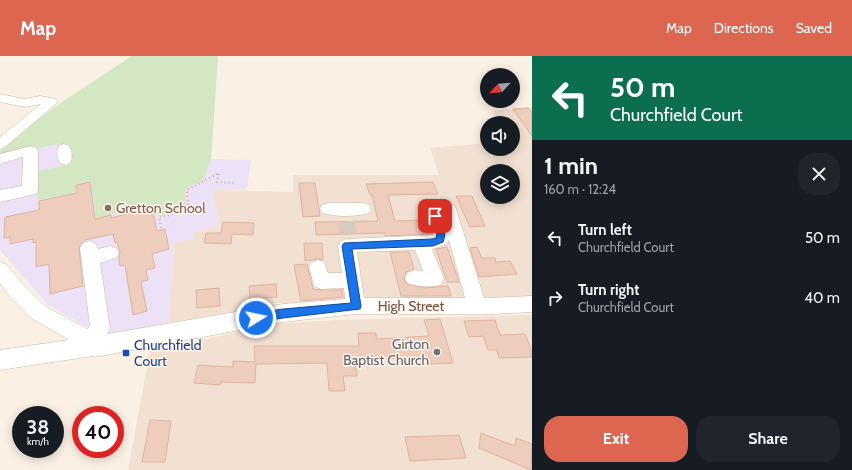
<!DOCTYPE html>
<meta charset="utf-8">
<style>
:root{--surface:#171b24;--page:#20242c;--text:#f1f3f6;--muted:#9ea1a6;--accent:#dd6651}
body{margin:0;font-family:Cabin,sans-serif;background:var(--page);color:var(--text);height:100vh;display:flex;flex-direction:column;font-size:15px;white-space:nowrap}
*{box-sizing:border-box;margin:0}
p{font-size:13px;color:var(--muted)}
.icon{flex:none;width:22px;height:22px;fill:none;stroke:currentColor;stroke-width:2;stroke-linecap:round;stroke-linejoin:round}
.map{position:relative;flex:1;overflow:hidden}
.details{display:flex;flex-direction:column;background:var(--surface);width:320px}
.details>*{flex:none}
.top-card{background:#0b6e4f;color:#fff;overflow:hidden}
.needle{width:26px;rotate:244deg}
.tools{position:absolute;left:480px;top:12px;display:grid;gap:8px}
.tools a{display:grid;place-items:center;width:40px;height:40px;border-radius:50%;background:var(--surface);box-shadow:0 2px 10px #0003;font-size:20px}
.speed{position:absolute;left:12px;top:350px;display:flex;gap:8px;font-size:20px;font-weight:700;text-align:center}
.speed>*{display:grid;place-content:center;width:52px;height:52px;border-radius:50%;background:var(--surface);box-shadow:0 2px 10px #0003;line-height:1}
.speed small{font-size:10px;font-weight:400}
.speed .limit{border:6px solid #d22;background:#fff;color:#111}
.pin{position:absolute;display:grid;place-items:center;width:34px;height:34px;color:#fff;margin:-17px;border-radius:8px;box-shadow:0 2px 6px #0006}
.me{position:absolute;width:44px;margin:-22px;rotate:80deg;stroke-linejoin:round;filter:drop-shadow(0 0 3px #0008)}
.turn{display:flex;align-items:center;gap:14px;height:84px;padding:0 12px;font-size:18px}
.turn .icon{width:52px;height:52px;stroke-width:2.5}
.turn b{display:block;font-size:28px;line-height:34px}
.round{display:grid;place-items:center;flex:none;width:42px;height:42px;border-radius:16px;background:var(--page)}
.summary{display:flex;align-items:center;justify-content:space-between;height:68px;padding:0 12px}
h1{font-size:24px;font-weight:700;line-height:30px}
.primary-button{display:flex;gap:8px;margin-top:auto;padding:8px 12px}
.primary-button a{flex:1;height:46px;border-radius:16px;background:var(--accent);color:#fff;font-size:16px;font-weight:700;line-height:46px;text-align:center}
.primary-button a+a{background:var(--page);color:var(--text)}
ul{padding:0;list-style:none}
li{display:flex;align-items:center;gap:12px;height:60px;padding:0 12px}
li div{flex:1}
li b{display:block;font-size:15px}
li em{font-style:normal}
header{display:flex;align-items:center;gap:24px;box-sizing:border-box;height:56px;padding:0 20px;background:var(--accent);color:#fff}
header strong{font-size:19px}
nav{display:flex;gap:22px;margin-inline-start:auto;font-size:14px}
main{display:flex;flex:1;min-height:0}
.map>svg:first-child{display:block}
.residential{fill:#f2e1d3;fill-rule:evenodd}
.education{fill:#ede1f7}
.green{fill:#d4e7c3}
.building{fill:#eecdbd;stroke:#e0b39f}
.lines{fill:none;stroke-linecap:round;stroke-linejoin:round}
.minor-tunnel{stroke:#d8cabe;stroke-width:17;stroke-dasharray:17 8;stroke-linecap:butt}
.minor-casing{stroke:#cbb7ab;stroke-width:1}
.path{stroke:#d3b1a1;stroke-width:2.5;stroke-dasharray:1 3;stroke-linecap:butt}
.minor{fill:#fff;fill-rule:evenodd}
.route{fill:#1a73e8;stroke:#114b97}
.education-dot{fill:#8d6e63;stroke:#fef4ea;stroke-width:1.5}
.worship-dot{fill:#6b7280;stroke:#fef4ea;stroke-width:1.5}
.transit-dot{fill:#1a4fb4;stroke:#fef4ea;stroke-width:1.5}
.labels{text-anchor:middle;stroke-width:3;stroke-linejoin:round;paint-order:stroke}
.education-label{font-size:14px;fill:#785e54;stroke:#fef4ea;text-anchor:start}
.street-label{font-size:14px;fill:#71564b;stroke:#fef4ea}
.worship-label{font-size:14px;fill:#5b616d;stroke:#fef4ea;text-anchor:end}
.transit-label{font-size:14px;fill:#164399;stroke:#fef4ea;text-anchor:start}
</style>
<header>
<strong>Map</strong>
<nav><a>Map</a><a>Directions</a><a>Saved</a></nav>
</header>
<main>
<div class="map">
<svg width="532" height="414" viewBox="0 0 532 414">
<rect width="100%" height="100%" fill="#fbf0e4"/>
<g class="residential">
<path d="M532 51V242L276 247 168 272 174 187 193 182V177L213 134 293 136V119H439L430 92 487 87V93H513V67H499L492 55ZM487 115H513V141H487Z"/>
<polygon points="532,259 532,414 128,414 150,295 274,268 336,264"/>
</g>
<polygon class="education" points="132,0 218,0 211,103 251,104 247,134 213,134 219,169 193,177 193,182 174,187 168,272 154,275 107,278 87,271 48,249 0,194 0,95 65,44"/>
<polygon class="green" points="132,0 218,0 211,103 203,124 185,133 186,154 158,160 152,149 96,162 91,125 75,128 76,136 39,144 36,136 37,115 68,109 67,87 8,97 0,101 0,95 19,77 65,44"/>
<g class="building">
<polygon points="528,52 532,57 532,80 513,53"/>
<polygon points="90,126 95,163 111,159 111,162 152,151 157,175 165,173 169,193 152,198 155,212 146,214 148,224 141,226 147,255 133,259 125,209 120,210 119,200 120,196 117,186 115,187 113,178 85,184 79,191 83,230 50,238 49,208 36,211 36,186 33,187 33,183 10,188 10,181 4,182 5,161 39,154 39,145 77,137 76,129"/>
<polygon points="433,126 438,138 388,139 395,165 427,164 432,178 385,180 385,177 316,179 315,166 378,165 372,139 370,139 366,128"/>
<polygon points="299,127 315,127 320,160 303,161"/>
<polygon points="456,140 472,140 485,170 470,171"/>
<polygon points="223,166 254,167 253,179 232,178 231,188 204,187 206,177 221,177"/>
<polygon points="304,187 322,187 323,204 318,203 305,205"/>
<polygon points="447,191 457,220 459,226 447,226 436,193"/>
<polygon points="477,191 482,202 495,202 496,206 510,205 517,218 479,221 470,192"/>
<polygon points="390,196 409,196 414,213 406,216 404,223 407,228 424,232 448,230 451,240 401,240"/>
<polygon points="307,208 313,233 321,234 342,234 343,241 301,245 294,209"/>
<polygon points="276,228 277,241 250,243 249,230"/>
<polygon points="219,232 220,250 197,252 196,234"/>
<polygon points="440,263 453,307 428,308 426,301 380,303 380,305 355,304 357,320 343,320 345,335 329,335 327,307 256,308 255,327 221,326 220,329 194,327 198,309 233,311 233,305 255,306 254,290 359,290 358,277 376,277 376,283 429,280 424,264"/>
<polygon points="495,264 500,279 525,278 532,296 532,301 499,302 497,294 488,294 483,280 469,281 464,265"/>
<polygon points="150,364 171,365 165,406 142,406"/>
<polygon points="481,377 515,390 516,382 532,388 531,414 479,392"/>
<polygon points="459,379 466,402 410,405 405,381"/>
</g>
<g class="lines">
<polyline class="minor-tunnel" points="346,166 348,178"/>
<defs>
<g id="minor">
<polygon points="0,38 25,43 40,40 56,43 58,46 5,91 0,93 0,81 41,48 25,51 0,46"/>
<path d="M64 88 69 90C72 95 73 102 70 107L65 109 60 107C57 102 56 95 59 90Z"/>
<polygon points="31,90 36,92 38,95 38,134 36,138 0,146 0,134 22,130 23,101 0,108 0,98"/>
<path d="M328 147H363L369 149 371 153 369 157C356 161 335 161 322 157L320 153 322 149Z"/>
<path d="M448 147 454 149 456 153 484 242 532 240V256L492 258H356L283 266 95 301 93 300 0 314V294L69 284 31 262 10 241 0 227V206L6 208 24 229 45 250 87 273 90 270 80 192 83 187 89 185 95 187 98 193 110 190 116 192 119 197 116 202 100 207 110 272 107 278 283 248 345 243 344 232 321 233 314 230 309 211 312 206 318 204 324 206 328 217H342L338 190 341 185 347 183 433 179V177L427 160 429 156 435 154 441 156 440 153 442 149ZM449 184 465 242H364L357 196 415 194 423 215 414 214 407 217 405 222 407 227C418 231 431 232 442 228L444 223 432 193 446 189Z"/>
</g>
</defs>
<use href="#minor" class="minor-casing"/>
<polyline class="path" points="161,172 159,161 189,155 187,134 219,117 217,126 235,127"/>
<use href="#minor" class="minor"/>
</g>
<path class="route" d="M435 157C444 160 447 178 443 186L433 190 352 193 361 250 360 253 283 262 256 266 253 265 251 262 253 259 256 257 283 253 351 247 342 190 344 187 432 183 436 182 437 177 431 160Z"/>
<circle class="education-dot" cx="108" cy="152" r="4"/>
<circle class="worship-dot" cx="437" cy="296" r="4"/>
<rect class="transit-dot" x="122" y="293" width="8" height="8" rx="2"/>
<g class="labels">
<g class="education-label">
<text x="116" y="157">Gretton School</text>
</g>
<g class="street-label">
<text x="411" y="255">High Street</text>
</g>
<g class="worship-label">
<text x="429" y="293">Girton<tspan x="429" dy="16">Baptist Church</tspan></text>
</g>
<g class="transit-label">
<text x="134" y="294">Churchfield<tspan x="134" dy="16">Court</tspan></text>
</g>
</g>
</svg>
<div class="tools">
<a><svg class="needle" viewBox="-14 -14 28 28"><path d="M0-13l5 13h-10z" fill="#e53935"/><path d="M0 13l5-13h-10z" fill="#9ea1a6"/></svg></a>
<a><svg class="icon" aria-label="sound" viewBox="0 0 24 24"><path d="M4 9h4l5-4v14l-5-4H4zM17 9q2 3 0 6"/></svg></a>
<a><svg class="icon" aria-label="layers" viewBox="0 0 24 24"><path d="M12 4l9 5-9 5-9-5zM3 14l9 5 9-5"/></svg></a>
</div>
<div class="speed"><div>38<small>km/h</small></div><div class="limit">40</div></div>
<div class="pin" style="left:435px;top:160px;background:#d93025"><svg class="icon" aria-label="arrive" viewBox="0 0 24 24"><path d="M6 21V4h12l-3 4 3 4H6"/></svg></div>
<svg class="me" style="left:256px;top:262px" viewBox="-20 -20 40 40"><circle r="17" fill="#1a73e8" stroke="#fff" stroke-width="3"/><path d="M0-11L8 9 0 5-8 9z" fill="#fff"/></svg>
</div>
<section class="details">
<div class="top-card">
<div class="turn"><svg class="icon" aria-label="left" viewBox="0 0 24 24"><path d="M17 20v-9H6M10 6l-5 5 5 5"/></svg><div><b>50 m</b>Churchfield Court</div></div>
</div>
<div class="summary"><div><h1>1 min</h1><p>160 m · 12:24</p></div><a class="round"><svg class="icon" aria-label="close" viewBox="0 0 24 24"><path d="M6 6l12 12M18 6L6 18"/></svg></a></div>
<ul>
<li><svg class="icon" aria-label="left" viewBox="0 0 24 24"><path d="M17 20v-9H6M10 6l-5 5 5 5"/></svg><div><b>Turn left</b><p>Churchfield Court</p></div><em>50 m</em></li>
<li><svg class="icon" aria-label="right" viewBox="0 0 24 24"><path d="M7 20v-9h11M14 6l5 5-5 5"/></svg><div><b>Turn right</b><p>Churchfield Court</p></div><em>40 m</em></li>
</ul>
<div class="primary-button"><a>Exit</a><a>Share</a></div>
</section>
</main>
